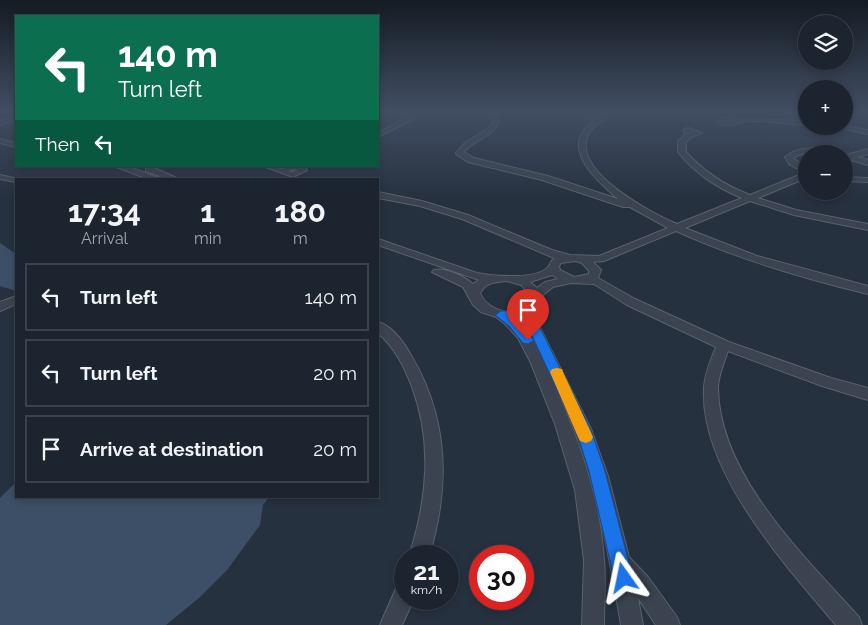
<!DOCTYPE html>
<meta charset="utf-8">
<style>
:root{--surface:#1c252f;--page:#29313b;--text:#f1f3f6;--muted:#a0a5aa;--line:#3a424b}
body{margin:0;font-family:Raleway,sans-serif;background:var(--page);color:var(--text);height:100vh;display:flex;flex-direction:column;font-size:19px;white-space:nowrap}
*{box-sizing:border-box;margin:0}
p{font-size:16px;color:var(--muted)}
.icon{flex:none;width:28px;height:28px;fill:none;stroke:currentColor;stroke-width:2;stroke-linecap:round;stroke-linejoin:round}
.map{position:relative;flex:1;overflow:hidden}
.panel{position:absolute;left:15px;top:178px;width:364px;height:320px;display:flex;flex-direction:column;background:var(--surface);border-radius:0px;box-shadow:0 2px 8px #0003,0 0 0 1px var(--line)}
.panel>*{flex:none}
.banner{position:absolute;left:15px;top:15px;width:364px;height:152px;border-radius:0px;box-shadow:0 2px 8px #0003,0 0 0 1px var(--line);background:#0b6e4f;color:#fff;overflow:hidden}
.fabs{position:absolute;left:798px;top:15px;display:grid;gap:10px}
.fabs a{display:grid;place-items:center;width:55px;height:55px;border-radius:50%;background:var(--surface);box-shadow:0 2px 8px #0003,0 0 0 1px var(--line);font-size:25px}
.speed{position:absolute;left:394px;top:545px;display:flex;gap:10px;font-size:25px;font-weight:700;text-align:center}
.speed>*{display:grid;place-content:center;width:65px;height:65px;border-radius:50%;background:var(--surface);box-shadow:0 2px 8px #0003,0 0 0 1px var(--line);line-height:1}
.speed small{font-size:12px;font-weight:400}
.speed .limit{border:8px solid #d22;background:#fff;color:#111}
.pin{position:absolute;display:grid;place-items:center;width:42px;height:42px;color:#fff;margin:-51px -21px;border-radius:50% 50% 50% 0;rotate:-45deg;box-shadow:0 0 5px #0007}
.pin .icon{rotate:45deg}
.me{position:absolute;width:55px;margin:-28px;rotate:348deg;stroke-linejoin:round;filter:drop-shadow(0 0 4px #0008)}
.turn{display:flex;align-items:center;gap:18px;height:105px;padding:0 20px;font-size:22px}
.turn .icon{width:65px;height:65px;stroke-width:2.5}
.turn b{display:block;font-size:35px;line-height:42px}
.then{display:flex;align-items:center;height:48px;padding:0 20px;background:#0003;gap:10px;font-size:19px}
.eta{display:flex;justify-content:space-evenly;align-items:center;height:85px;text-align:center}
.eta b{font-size:30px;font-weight:700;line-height:35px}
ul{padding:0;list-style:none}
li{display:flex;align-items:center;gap:15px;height:68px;margin:0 10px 8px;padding:0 10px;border:2px solid var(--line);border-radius:0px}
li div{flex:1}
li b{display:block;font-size:19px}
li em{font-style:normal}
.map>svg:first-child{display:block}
.water{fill:#3c4f67}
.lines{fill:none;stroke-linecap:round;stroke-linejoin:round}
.minor-casing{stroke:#58616d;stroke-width:2}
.minor{fill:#3a434f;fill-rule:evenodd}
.route{fill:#1a73e8;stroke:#114b97;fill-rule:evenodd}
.slow{fill:#f59e0b}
</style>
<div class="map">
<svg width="868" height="625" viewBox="0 0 868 625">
<rect width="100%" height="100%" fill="#26313f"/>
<g class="water">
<polygon points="0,243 16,254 16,291 0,286"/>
<polygon points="16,482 16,496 270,496 263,505 260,525 227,570 199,598 166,625 0,625 0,498"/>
</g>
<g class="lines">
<defs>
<g id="minor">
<polygon points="399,112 411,113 415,118 378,137 378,133 408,117"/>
<path d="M489 112H495L499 122C492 138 474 139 464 152L474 158 548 176 618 199C594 178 556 145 597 118L587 119 574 114 577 112 587 115 618 112C609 119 594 122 588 135 571 171 651 213 677 224L742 198C717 188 695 173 678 152V141L685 135 683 130 688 128 702 133 691 137 686 142V152C704 172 724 185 750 195L804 173 789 164 785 157C799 144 822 148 839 152L840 154C825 154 806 149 793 158L806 168V178L758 198 796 210 868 224V230L794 215 750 201 685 228 757 256 868 286V294C802 278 738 259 676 231L604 261 593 262 601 270 598 278 635 299 729 342 831 378 868 388V400L822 386 728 351C724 363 718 376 718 388 719 475 804 556 859 617L862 625H836C785 565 699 470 704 387 705 373 711 359 716 347L627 305 594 284 571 283 553 287 543 295 541 304 537 309V322L591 429 608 476 629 557 648 577 677 617 680 625H656L638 598 643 625H621C607 542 592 460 554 384 579 440 600 498 604 560 606 581 604 603 604 625H582L584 560 575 490 555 424 530 361 518 338 505 324 496 317 481 312 473 305 463 287 432 272 434 270C446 267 465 277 473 284L479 280 378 245V239L477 273C492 276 538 280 548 267 550 265 551 261 554 258L462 219 420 206 378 198V192L422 201 468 215 552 250 570 255 599 256 668 228 630 207H623L542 180 468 162 457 155 456 153 465 143 490 127 493 122ZM575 261 582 263 589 271V274L574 277 560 270 559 266 561 263ZM552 275 558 279 545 282 537 288 530 282ZM507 281 521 285 531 295C526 321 488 314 480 293 486 282 496 282 507 281ZM525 317V322L532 339 515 319Z"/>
<polygon points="16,116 16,120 0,125 0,121"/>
<path d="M722 118 806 121V125C789 124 754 118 739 123 731 125 725 127 717 122Z"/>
<polygon points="832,126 844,126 868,130 868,134"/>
<polygon points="0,139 16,143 16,147 0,143"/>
<polygon points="868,149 868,154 858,157 868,160 868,165 851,160 844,162 844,157 846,155"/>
<polygon points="114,166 127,166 161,179 148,179"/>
<path d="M263 166H275L282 169 287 166H304L307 170 293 177ZM294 169 297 170 292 172 288 171Z"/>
<polygon points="146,167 152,167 179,179 167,179 146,171"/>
<polygon points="0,175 19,179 16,179 16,182 0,179"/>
<polygon points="844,177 868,178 868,182 844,181"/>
<polygon points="16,296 16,304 0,311 0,302"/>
<path d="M378 322C393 326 405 344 412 357 449 420 450 488 429 556H409C427 500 433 444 412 387 404 366 395 348 378 333Z"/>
<polygon points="405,583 405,599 414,599 402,625 380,625 397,586"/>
</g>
</defs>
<use href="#minor" class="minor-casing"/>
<use href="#minor" class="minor"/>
</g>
<linearGradient id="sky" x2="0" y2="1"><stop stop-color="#151b23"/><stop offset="0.56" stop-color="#414e63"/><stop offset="1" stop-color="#414e63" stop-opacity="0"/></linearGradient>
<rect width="868" height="199" fill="url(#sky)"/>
<path class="route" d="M531 306 537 309V322L591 430 605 471 633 578 631 585 624 588 617 585 614 578 589 471 576 430 534 340 528 344 523 343 509 326 495 315 501 311 521 310ZM526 316V322L534 340 513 317Z"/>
<polygon class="slow" points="557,368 562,369 563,372 593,437 591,441 586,443 580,441 578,437 550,372 552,369"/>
</svg>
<div class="fabs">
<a><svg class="icon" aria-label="layers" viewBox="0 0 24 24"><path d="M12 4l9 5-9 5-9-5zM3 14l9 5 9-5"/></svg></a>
<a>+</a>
<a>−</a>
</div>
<div class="speed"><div>21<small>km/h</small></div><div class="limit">30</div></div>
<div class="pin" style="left:528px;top:340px;background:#d93025"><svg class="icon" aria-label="arrive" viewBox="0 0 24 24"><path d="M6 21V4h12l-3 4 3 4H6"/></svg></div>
<svg class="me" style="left:624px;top:578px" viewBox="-20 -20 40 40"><path d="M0-17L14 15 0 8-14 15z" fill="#1a73e8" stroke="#fff" stroke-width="4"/></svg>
<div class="banner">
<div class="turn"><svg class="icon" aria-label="left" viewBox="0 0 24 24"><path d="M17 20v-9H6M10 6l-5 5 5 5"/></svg><div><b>140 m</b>Turn left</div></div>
<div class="then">Then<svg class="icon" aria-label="left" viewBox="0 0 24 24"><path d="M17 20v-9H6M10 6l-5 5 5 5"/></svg></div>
</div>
<section class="panel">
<div class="eta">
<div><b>17:34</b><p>Arrival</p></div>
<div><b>1</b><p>min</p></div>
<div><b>180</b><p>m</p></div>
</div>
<ul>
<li><svg class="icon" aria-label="left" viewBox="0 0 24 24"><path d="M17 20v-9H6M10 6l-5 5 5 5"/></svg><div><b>Turn left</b></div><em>140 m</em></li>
<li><svg class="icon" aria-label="left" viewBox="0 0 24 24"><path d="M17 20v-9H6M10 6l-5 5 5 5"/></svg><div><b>Turn left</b></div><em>20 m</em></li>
<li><svg class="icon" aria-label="arrive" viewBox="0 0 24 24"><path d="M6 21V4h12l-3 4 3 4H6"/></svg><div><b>Arrive at destination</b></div><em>20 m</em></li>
</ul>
</section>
</div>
